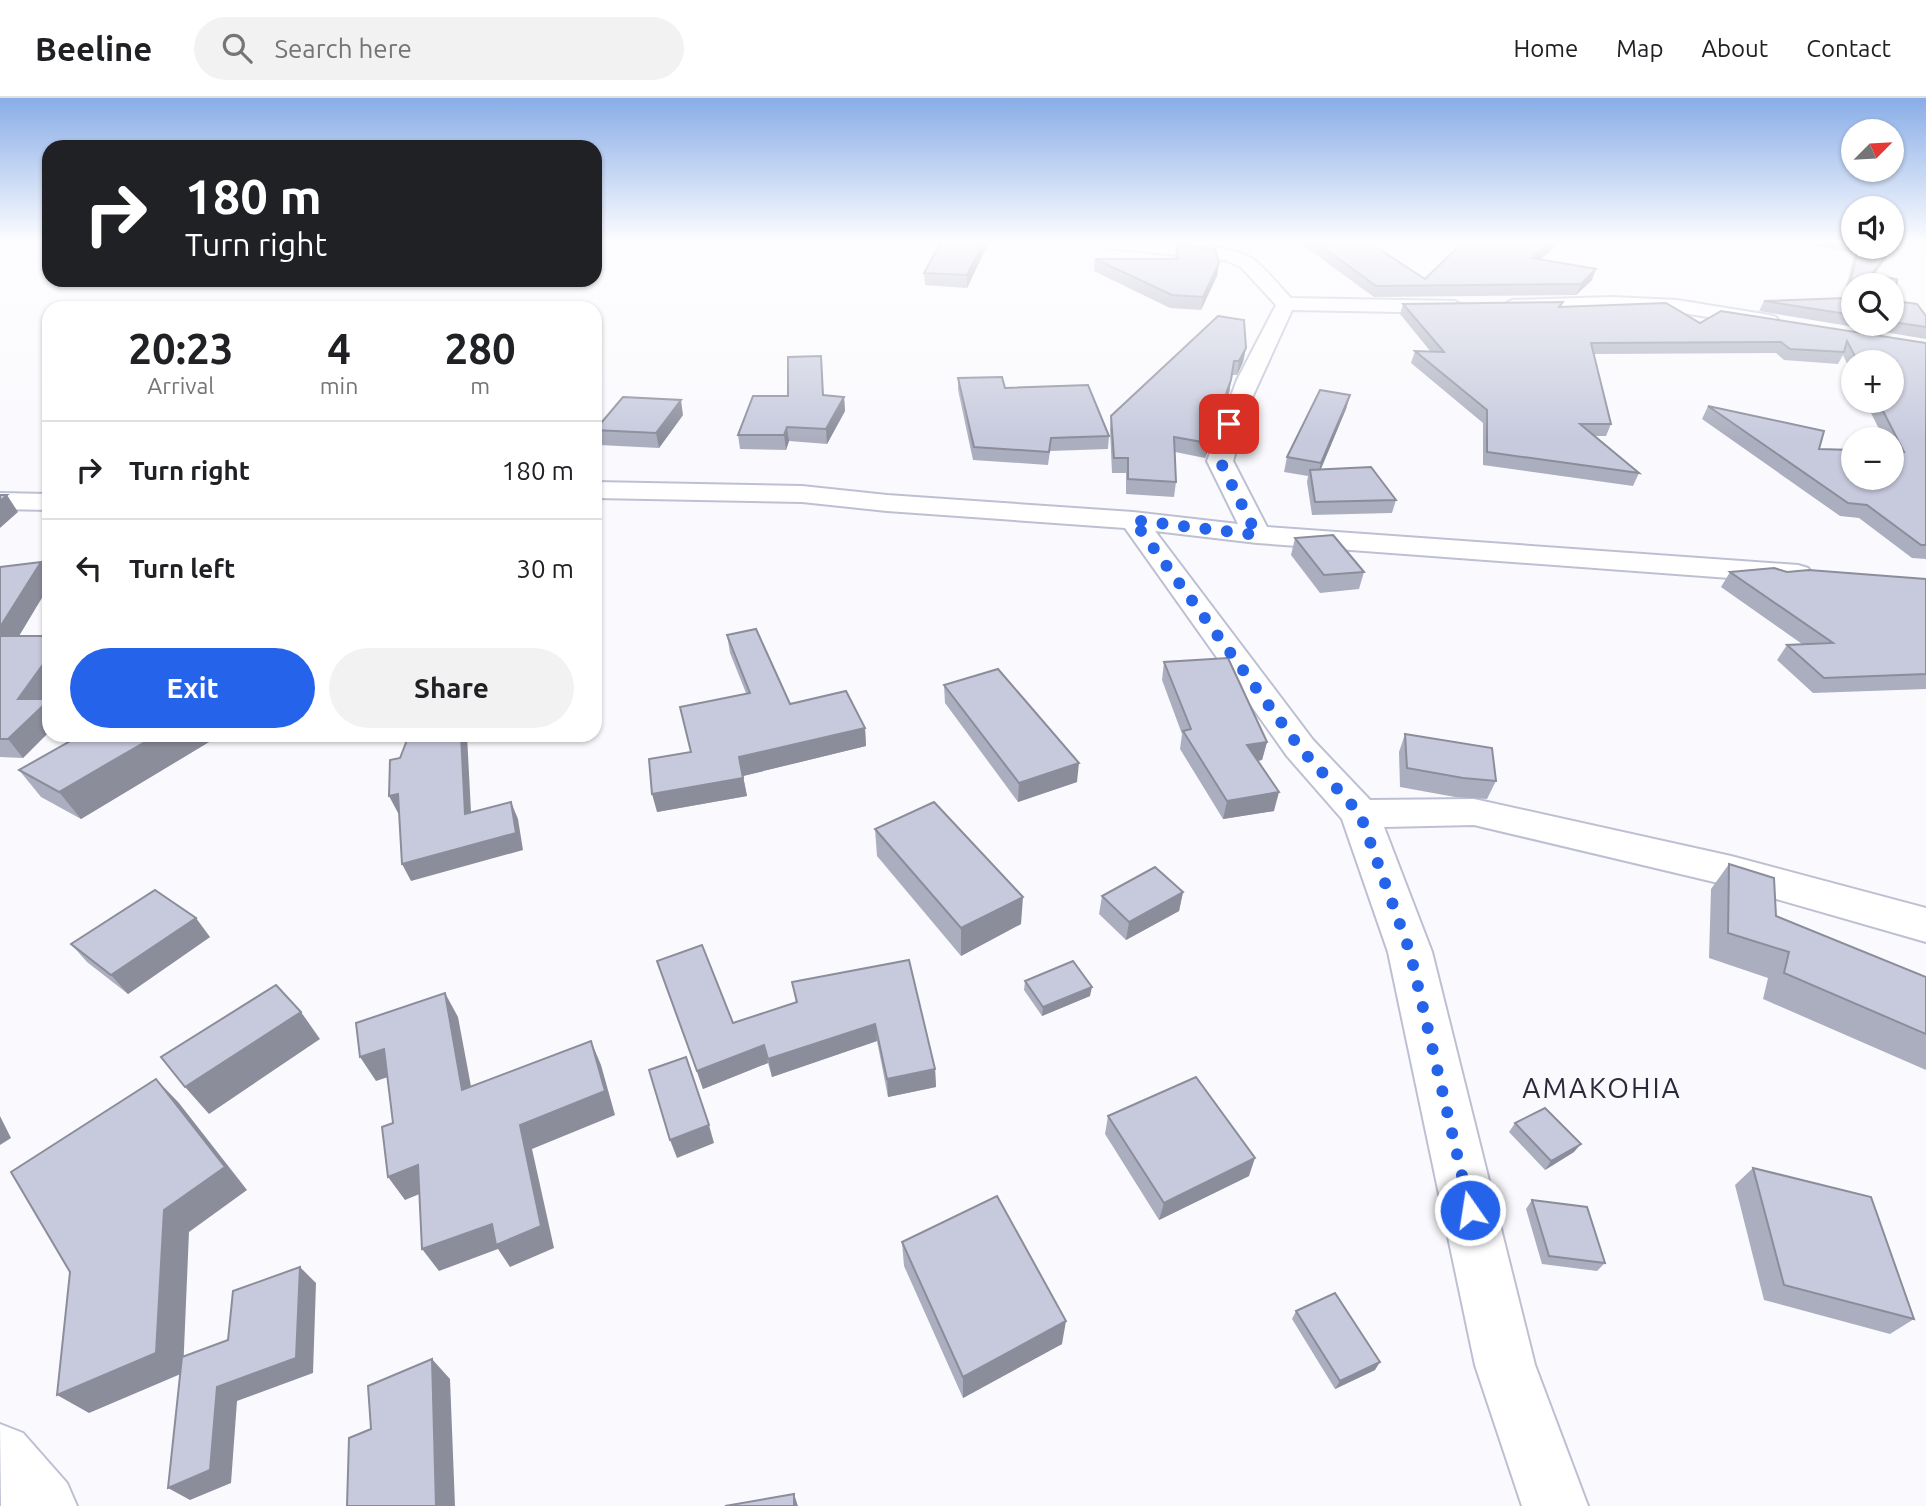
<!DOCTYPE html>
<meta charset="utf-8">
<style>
:root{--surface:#fff;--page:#f2f2f2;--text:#202124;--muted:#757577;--line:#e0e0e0;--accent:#2563eb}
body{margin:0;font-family:Ubuntu,sans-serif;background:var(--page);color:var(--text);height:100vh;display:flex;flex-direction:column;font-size:26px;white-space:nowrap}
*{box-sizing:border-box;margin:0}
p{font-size:23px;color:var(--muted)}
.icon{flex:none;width:38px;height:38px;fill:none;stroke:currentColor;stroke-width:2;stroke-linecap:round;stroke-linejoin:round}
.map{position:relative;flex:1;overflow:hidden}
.panel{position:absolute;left:42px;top:203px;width:560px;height:441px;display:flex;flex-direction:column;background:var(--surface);border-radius:21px;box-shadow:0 2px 5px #0004}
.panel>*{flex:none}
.banner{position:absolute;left:42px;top:42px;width:560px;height:147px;border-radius:21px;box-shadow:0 2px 5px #0004;background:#202124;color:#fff;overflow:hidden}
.needle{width:46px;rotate:66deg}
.buttons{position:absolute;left:1841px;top:21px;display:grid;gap:14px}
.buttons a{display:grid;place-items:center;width:63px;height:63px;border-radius:50%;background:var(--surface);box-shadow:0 2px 5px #0004;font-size:35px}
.pin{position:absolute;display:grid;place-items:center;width:60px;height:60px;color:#fff;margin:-30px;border-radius:14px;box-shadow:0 4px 10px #0006}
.me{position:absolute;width:77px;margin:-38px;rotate:347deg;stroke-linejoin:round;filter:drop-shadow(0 0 5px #0008)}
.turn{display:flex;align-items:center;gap:24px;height:147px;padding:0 28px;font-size:32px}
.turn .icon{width:91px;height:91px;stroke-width:2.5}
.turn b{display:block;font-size:49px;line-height:60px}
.eta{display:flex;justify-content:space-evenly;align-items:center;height:119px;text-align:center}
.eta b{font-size:42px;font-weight:700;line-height:49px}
.primary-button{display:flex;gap:14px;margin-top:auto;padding:14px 28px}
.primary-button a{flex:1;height:80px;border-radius:42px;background:var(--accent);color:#fff;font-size:28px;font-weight:700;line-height:80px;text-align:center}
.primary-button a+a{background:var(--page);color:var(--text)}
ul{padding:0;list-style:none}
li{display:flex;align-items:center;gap:21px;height:98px;padding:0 28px;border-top:2px solid var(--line)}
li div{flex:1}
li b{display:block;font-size:26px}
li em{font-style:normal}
header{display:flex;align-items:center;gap:42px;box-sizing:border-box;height:98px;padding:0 35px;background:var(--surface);border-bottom:2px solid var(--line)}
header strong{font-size:33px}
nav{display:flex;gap:38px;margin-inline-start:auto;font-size:24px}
.search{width:490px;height:63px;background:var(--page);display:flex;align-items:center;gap:18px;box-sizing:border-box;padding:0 24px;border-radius:38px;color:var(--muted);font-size:26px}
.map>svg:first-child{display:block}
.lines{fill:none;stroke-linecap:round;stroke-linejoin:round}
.minor-casing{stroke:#bdc0d3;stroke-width:4}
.minor{fill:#fff;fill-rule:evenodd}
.wall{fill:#abaebe;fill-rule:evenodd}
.shaded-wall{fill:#8b8d9b}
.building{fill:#c7cadd;stroke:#8b8d9b;stroke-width:2}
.route{stroke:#2563eb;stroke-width:12;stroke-dasharray:0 21.6}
.labels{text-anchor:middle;stroke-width:7;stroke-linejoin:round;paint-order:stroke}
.near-quarter-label{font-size:28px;letter-spacing:2px;fill:#292b3a;stroke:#fafafe}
</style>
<header>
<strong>Beeline</strong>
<div class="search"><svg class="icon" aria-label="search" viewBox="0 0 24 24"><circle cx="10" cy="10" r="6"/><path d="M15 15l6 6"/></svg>Search here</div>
<nav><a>Home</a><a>Map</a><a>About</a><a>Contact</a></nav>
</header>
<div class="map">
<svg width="1926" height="1408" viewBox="0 0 1926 1408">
<rect width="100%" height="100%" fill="#fafafe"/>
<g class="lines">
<defs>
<g id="minor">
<path d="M1100 145C1136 145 1225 142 1254 162 1267 172 1279 188 1291 200L1455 203 1465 209 1455 215 1292 212 1251 302 1233 363 1267 429 1798 467 1808 470 1813 476 1808 482 1798 485 1257 445 1155 433 1313 642 1370 702 1474 701 1731 758 1926 810V844L1731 788 1474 727 1384 729 1432 854 1535 1267 1588 1408H1522L1475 1267 1388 854 1342 721 1287 658 1125 430 887 413 802 404 595 400V384L802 388 887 397 1133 414 1238 426 1207 363 1237 282 1276 207 1241 169 1225 162 1108 150Z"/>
<polygon points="1612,199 1677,202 1769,217 1776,219 1779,223 1776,227 1769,229 1677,214 1612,211 1512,214 1502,208 1512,202"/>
<polygon points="0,395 49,396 49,412 0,411"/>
<polygon points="0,1326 23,1335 67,1385 77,1408 1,1408"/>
</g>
</defs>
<use href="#minor" class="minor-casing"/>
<use href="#minor" class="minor"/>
</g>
<g class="wall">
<polygon points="941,145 988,145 967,190 925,187 924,175"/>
<polygon points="1300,145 1370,145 1425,181 1462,145 1556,145 1553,151 1541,161 1592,182 1576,197 1374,199"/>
<path d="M1797 145H1853V149H1892V145H1898L1873 177 1897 181 1894 203 1917 206 1926 218V241L1759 213 1764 203 1843 200 1855 155ZM1853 187H1892V226H1853Z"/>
<polygon points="1176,147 1219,165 1217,178 1201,212 1170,210 1094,173 1095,161 1175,161"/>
<polygon points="1563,204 1561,209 1700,225 1926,245 1926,461 1912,460 1859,420 1840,418 1702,321 1708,308 1892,380 1892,341 1884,341 1865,303 1892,303 1892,264 1853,264 1853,279 1843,257 1838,266 1784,262 1776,255 1594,256 1611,326 1606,338 1595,338 1639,375 1633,388 1483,367 1483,325 1411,265 1415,253 1431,254 1400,216 1403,206"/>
<polygon points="1246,250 1243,264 1237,277 1232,277 1229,296 1205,360 1175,354 1176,384 1174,399 1126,396 1126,375 1112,375 1110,332 1111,318"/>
<polygon points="958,280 1005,290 1109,338 1108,351 1050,353 1048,367 973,362 958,292"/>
<polygon points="824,297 844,299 845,313 827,346 789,343 786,352 740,351 738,337 788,298"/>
<polygon points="1350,297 1346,311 1321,371 1396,402 1392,415 1312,417 1307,384 1308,378 1284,374 1287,359"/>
<polygon points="683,317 659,350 599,347 595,332"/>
<polygon points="1295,440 1364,474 1359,491 1320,495 1291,457"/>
<polygon points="41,464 49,476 49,488 19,538 49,538 49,595 45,601 49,601 49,634 23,660 0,659 0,469"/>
<polygon points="1730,474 1787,474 1926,481 1926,591 1813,595 1777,562 1787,547 1802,546 1721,489"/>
<polygon points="727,537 790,606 865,630 866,648 743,678 747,698 657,714 746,595 730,555"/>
<polygon points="1164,564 1267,644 1262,662 1258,663 1274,713 1223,721 1180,651 1182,636 1162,582"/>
<polygon points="944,587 1077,684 1018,704 945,605"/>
<polygon points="1405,636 1496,683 1487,701 1455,699 1400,689 1399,654"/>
<polygon points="81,637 212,637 214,641 81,721 41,699 19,672"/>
<polygon points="875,731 1021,826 961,858 877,758"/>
<polygon points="1729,766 1776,818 1926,879 1926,972 1763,901 1768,880 1709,860 1711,791"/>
<polygon points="1183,794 1179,813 1126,842 1099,816 1102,798"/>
<polygon points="210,839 128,896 87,864 71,846"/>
<polygon points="909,862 935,971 936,989 888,999 877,943 772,979 768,965 703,991 657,863 733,925 796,905 792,884"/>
<polygon points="1025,883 1090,898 1042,918 1024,892"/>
<polygon points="1108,1018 1249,1078 1159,1122 1105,1036"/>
<polygon points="1515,1025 1574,1054 1545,1072 1509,1034"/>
<polygon points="1753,1070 1914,1221 1890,1236 1764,1202 1735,1087"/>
<polygon points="1532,1102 1605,1165 1597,1173 1542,1166 1526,1111"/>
<polygon points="902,1144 1062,1246 963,1300 904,1168"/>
<polygon points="1296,1213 1375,1272 1335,1291 1292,1221"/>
</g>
<g class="shaded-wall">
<polygon points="983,145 988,145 988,146 967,190 967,177"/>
<polygon points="1551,145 1556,145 1553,151 1529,170 1532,160"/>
<polygon points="1896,145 1898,145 1866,187 1871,177"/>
<polygon points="1219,165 1217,178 1201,212 1203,199"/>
<polygon points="1596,171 1592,182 1576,197 1581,186"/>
<polygon points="1246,250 1243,264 1237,277 1239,263"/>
<polygon points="1231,282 1229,296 1205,360 1208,345"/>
<polygon points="1350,297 1346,311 1317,380 1321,365"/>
<polygon points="844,299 845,313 827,346 826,331"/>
<polygon points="681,302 683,317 659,350 656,335"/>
<polygon points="787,329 789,343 786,352 784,337"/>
<polygon points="7,397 18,414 0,430 0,403"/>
<polygon points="41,464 49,476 49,488 8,556 0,545 0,529"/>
<polygon points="49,558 49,595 36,615 49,602 49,634 23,660 8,641 18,601"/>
<polygon points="865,630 866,648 743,678 747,698 657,714 652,696 739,659"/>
<polygon points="157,637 212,637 214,641 81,721 59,694"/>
<polygon points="461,637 467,637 472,733 465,716"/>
<polygon points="1267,644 1262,662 1242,665 1247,647"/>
<polygon points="1079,665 1077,684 1018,704 1019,685"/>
<polygon points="1279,694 1274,713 1223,721 1227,703"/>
<polygon points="398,696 407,713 398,715 389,698"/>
<polygon points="511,704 518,721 523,752 411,783 402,766"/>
<polygon points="1183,794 1179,813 1126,842 1129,824"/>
<polygon points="1023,799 1021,826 961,858 961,830"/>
<polygon points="196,820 210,839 128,896 111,877"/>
<polygon points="1092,889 1090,898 1042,918 1043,909"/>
<polygon points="445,895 458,919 476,1015 462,992"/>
<polygon points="301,914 320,941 209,1016 185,989"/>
<polygon points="875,926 877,943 772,979 768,961"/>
<polygon points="591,943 601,967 615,1017 532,1051 554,1150 510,1169 498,1151 439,1173 422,1151 520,1027"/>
<polygon points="764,947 768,965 703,991 697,973"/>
<polygon points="384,951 400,975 376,983 360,959"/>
<polygon points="935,971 936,989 888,999 887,981"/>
<polygon points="156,981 179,1005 247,1092 189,1134 183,1275 89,1315 57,1297"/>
<polygon points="0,1018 11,1040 0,1047"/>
<polygon points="709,1027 714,1045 677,1060 670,1042"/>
<polygon points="1581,1046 1574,1054 1545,1072 1551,1063"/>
<polygon points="1255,1060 1249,1078 1159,1122 1164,1105"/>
<polygon points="418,1067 434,1090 405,1102 388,1079"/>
<polygon points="300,1169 316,1185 313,1275 237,1303 231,1385 190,1402 168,1390 217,1289"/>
<polygon points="1066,1223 1062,1246 963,1300 963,1279"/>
<polygon points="432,1261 450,1281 455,1408 436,1408"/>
<polygon points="1380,1264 1375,1272 1335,1291 1340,1283"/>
<polygon points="794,1396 798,1408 794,1408"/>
</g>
<g class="building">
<polygon points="941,145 983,145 967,177 924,175"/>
<polygon points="1317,145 1370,145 1425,181 1462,145 1551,145 1532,160 1596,171 1581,186 1376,188"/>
<polygon points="1892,145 1896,145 1871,177 1897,181 1894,203 1917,206 1926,218 1926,229 1892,224 1892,187 1853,187 1853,217 1764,203 1846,200 1859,149 1892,149"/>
<polygon points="1176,147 1215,151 1219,165 1203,199 1172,197 1095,161 1178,161"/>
<polygon points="1563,204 1559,209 1666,205 1700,225 1721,213 1926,245 1926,447 1921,447 1867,407 1848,405 1708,308 1824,333 1819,351 1853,352 1853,380 1892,380 1892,353 1904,354 1878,303 1892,303 1892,264 1858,264 1847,243 1844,254 1790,251 1781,244 1591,245 1611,326 1580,326 1639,375 1487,354 1487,312 1415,253 1444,254 1403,206"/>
<polygon points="1218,218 1244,222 1246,250 1239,263 1234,263 1231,282 1208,345 1174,339 1176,384 1128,381 1128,360 1114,360 1111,318"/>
<polygon points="821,258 823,297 844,299 826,331 787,329 784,337 738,337 753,298 788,298 788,259"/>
<polygon points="1002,279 1005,290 1088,287 1109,338 1051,340 1049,354 974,349 958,280"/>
<polygon points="1320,292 1350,297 1321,365 1287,359"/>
<polygon points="623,299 681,302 656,335 595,332"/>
<polygon points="1371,369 1396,402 1315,404 1310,372"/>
<polygon points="0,397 7,397 0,403"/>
<polygon points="1333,437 1364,474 1324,477 1295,440"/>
<polygon points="41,464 0,529 0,469"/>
<polygon points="1774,470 1787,474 1809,472 1926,481 1926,576 1824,580 1787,547 1833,545 1730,474"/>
<polygon points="756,531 790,606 846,593 865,630 739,659 743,680 652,696 649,661 691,654 680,609 750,595 727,537"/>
<polygon points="0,538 49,538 49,558 18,601 49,601 49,602 8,641 0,641"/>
<polygon points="1228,560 1267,644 1247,647 1279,694 1227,703 1183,633 1191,631 1164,564"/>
<polygon points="998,571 1079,665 1019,685 944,587"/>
<polygon points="1405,636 1492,650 1496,683 1463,680 1407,670"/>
<polygon points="81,637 157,637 59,694 19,672"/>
<polygon points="409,637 461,637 465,716 511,704 516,735 402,766 398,696 389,698 390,662 400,660"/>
<polygon points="934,704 1023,799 961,830 875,731"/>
<polygon points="1729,766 1774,780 1776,818 1926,879 1926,936 1784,875 1789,854 1728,835"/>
<polygon points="1155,769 1183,794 1129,824 1102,798"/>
<polygon points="155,792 196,820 111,877 71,846"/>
<polygon points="702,847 733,925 797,904 792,884 909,862 935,971 887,981 875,926 768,961 764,947 697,973 657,863"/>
<polygon points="1073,863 1092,889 1043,909 1025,883"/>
<polygon points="276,887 301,914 185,989 161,959"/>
<polygon points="445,895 462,992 591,943 605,993 520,1027 541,1128 496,1147 492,1126 422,1151 418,1067 388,1079 382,1029 393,1025 384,951 360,959 356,925"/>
<polygon points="686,959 709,1027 670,1042 649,972"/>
<polygon points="1196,979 1255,1060 1164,1105 1108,1018"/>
<polygon points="156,981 225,1069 164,1112 156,1255 57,1297 70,1174 11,1074"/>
<polygon points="1545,1010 1581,1046 1551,1063 1515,1025"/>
<polygon points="1753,1070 1871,1099 1914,1221 1784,1187"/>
<polygon points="997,1098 1066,1223 963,1279 902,1144"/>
<polygon points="1532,1102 1587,1109 1605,1165 1549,1158"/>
<polygon points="300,1169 296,1260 217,1289 210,1372 168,1390 182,1259 228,1242 233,1193"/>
<polygon points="1335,1195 1380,1264 1340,1283 1296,1213"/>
<polygon points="432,1261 436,1408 347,1408 349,1340 371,1331 368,1288"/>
<polygon points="794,1396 794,1408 725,1408"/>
</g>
<linearGradient id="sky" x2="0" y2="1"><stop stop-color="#89ade7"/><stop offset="0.42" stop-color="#fdfdff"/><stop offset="1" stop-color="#fdfdff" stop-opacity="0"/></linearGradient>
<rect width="1926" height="342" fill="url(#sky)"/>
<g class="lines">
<polyline class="route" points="1229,326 1220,363 1257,437 1133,422 1300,650 1360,716 1410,854 1470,1112"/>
</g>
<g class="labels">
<g class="near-quarter-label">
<text x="1602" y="1000">AMAKOHIA</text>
</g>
</g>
</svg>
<div class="buttons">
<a><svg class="needle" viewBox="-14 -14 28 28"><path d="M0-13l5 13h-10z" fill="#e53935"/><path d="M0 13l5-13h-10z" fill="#757577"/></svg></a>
<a><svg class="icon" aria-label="sound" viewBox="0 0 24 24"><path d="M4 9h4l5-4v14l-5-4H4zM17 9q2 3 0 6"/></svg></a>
<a><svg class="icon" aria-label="search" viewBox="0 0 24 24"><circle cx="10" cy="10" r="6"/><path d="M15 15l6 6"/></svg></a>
<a>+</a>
<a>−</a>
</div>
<div class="pin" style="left:1229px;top:326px;background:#d93025"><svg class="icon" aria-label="arrive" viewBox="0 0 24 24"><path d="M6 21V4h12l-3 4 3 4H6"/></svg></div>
<svg class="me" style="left:1470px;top:1112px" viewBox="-20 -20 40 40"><circle r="17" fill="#2563eb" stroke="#fff" stroke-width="3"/><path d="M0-11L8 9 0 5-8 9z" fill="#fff"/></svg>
<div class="banner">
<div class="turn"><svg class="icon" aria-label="right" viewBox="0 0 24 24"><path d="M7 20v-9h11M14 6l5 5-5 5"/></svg><div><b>180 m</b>Turn right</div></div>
</div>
<section class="panel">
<div class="eta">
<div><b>20:23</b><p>Arrival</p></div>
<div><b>4</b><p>min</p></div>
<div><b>280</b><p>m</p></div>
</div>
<ul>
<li><svg class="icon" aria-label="right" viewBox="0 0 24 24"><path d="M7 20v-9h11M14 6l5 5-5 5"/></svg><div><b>Turn right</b></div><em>180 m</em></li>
<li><svg class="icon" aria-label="left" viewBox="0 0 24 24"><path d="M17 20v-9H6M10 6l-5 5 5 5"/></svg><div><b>Turn left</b></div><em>30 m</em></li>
</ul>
<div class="primary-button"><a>Exit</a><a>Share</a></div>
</section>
</div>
